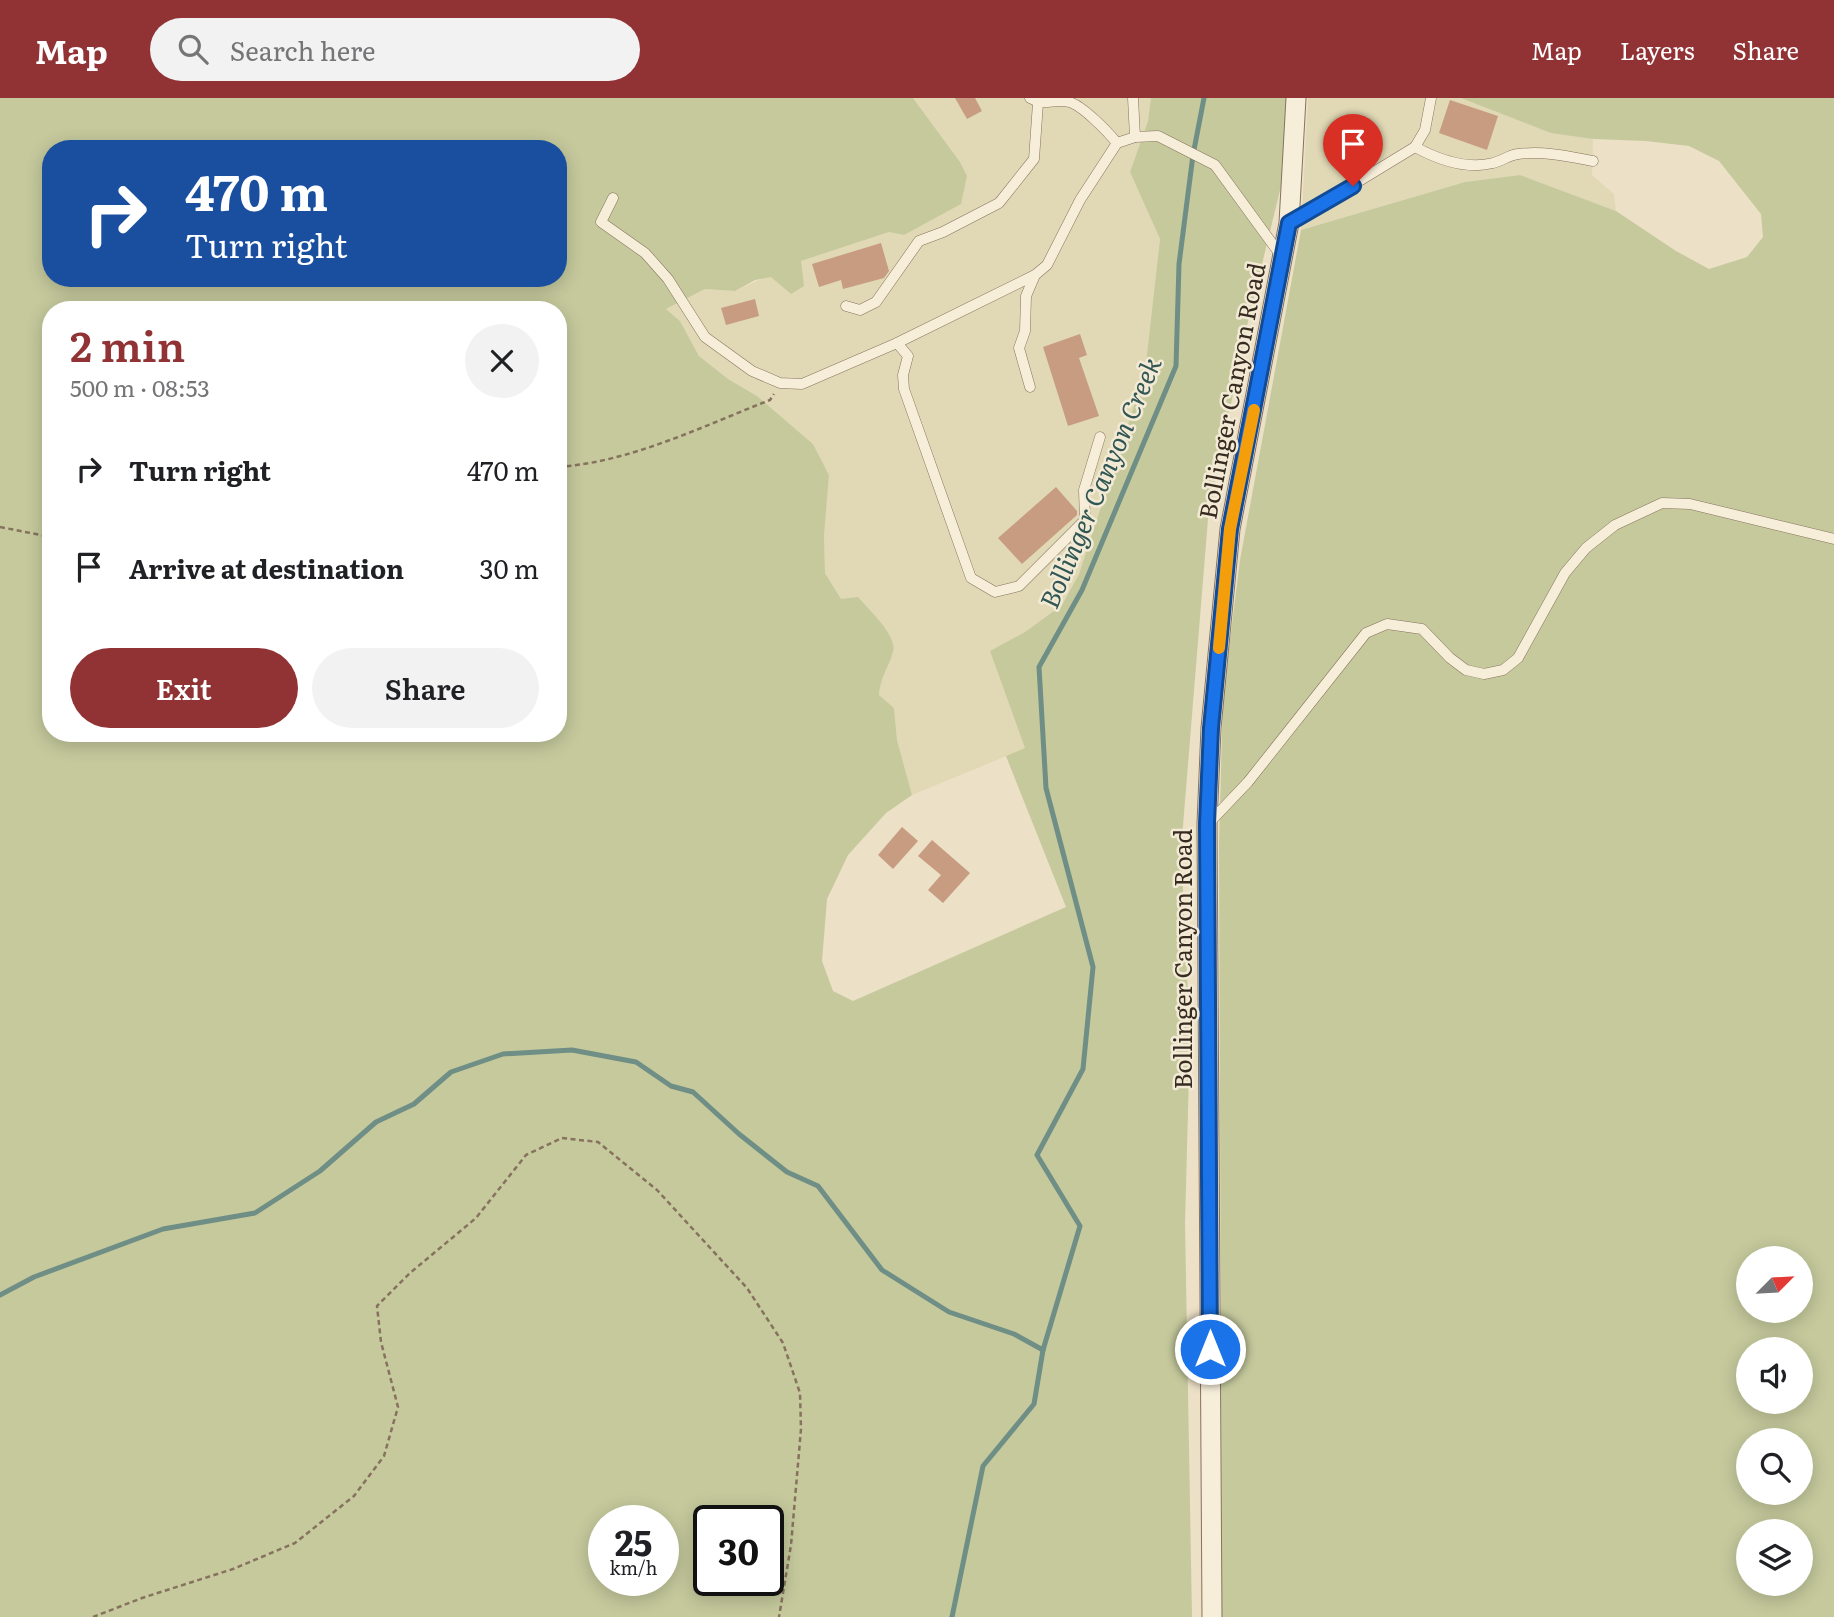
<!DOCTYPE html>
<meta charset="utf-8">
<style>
:root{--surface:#fff;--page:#f2f2f2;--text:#202124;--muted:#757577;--accent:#913234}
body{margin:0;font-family:Literata,serif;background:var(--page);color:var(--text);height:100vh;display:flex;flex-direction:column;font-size:26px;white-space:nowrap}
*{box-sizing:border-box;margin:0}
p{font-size:23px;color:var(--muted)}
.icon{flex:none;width:38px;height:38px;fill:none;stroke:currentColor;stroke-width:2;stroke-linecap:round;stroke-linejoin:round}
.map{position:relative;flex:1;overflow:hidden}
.sheet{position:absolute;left:42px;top:203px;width:525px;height:441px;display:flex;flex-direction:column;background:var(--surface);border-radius:28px;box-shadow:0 4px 18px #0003}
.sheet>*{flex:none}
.guide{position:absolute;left:42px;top:42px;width:525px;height:147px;border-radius:28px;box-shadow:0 4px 18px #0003;background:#1a4fa0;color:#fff;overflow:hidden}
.needle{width:46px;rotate:66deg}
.controls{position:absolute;left:1736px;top:1148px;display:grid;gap:14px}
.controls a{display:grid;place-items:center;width:77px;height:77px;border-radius:50%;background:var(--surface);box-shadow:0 4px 18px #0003;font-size:35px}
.speed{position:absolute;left:588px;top:1407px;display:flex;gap:14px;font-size:35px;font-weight:700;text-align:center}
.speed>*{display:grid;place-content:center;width:91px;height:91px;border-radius:50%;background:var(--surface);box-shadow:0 4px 18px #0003;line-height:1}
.speed small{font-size:18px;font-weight:400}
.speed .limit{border:4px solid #111;border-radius:10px;background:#fff;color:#111}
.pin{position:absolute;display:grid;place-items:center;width:60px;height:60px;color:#fff;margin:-72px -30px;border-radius:50% 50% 50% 0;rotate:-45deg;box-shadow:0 0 7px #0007}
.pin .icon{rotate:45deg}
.me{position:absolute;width:77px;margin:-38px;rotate:0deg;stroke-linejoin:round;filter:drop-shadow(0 0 5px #0008)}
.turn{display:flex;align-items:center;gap:24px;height:147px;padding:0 28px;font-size:32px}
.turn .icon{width:91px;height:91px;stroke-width:2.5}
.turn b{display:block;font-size:49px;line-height:60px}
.round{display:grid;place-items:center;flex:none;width:74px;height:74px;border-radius:37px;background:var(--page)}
.overview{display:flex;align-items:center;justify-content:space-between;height:119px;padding:0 28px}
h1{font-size:42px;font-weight:600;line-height:52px;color:var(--accent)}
.cta{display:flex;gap:14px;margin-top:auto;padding:14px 28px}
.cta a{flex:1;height:80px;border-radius:42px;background:var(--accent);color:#fff;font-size:28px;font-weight:600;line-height:80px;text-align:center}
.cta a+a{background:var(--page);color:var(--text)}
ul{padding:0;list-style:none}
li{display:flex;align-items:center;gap:21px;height:98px;padding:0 28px}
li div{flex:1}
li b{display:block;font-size:26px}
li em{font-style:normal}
header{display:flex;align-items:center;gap:42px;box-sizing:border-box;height:98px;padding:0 35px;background:var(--accent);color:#fff}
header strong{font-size:33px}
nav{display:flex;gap:38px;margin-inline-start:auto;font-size:24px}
.search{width:490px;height:63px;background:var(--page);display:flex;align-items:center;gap:18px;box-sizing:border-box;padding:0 24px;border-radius:38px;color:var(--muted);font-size:26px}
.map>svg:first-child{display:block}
.farmland{fill:#e1d9b5}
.green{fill:#c5c99c;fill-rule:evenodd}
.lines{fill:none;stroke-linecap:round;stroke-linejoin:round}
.stream{stroke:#6f8e85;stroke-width:5}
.building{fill:#c79c80}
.lane-casing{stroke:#86725e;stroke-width:11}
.street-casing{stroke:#86725e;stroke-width:21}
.path{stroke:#86725e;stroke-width:2.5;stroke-dasharray:5 3.5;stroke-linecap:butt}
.lane{stroke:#f7eeda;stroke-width:10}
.street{stroke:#f7eeda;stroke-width:19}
.route-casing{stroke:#114b97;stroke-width:18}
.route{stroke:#1a73e8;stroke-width:12}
.slow{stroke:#f59e0b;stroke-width:12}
.labels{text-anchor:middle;stroke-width:5;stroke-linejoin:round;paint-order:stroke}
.street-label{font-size:24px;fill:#372b20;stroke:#f3ead6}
.water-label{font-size:26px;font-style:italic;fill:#315653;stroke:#f3ead6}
</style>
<header>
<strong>Map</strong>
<div class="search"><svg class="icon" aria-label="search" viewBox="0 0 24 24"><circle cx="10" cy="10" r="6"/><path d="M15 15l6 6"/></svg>Search here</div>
<nav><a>Map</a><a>Layers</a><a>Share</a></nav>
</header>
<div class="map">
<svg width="1834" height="1519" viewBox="0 0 1834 1519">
<rect width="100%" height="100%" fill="#ece0c7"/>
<g class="farmland">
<polygon points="913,0 1151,0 1148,23 1130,74 1160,141 1145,274 1079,476 1062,507 1025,534 990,553 1026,650 912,697 897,642 894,610 879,597 880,581 894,553 841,501 825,475 824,438 829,377 813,346 757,298 728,281 699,258 680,223 666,211 705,191 735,193 801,163 889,134 904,137 966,78 960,64"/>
<polygon points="1308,0 1461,0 1572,37 1593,41 1592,77 1614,96 1616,113 1520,77 1465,84 1301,132"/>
</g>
<g class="green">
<path d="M0 0H913L960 64 967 78 961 106 904 137 889 134 801 163 804 188 791 196 771 179 755 182 735 193 705 191 666 211 680 223 699 258 728 281 757 298 813 346 829 377 824 438 825 475 841 501 858 499C869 512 898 538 893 554 888 571 881 577 879 597L894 610 897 642 912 697 886 715 848 757 827 801 822 863 833 893 853 903 1066 809 1006 658 1025 650 990 553 1025 534 1062 507 1079 476 1145 274 1160 141 1130 74 1148 23 1151 0H1288L1282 84 1245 236 1208 421 1181 752 1190 939 1185 1125 1192 1519H0ZM51 51H558V180H51ZM51 212H558V635H51ZM604 1423H663V1482H604ZM709 1423H768V1482H709Z"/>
<path d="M1461 0H1834V1519H1222L1219 746 1223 598 1240 462 1301 132 1465 84 1520 77 1616 113 1676 153 1709 171 1747 159 1763 139 1761 116 1719 63 1689 48 1646 43 1593 41 1551 35ZM1748 1160H1801V1213H1748ZM1748 1251H1801V1304H1748ZM1748 1342H1801V1395H1748ZM1748 1433H1801V1486H1748Z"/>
</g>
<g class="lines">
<g class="stream">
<polyline points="0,1197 34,1179 163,1131 255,1115 320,1073 376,1024 414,1006 451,974 503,956 572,952 636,964 671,988 693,994 739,1036 787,1074 818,1088 882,1172 949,1214 1014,1236 1043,1252"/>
<polyline points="952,1519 983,1368 1034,1306 1043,1252 1080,1128 1037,1057 1083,971 1093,869 1046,690 1039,569 1082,492 1176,268 1179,166 1193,57 1204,0"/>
</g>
</g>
<g class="building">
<polygon points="955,0 975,0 982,13 967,21"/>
<polygon points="1450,2 1498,18 1487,52 1439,35"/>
<polygon points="881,145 889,173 884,180 843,191 841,182 819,189 812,166"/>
<polygon points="755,201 759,218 726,227 721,210"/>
<polygon points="1080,236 1087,257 1079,260 1099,318 1068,328 1043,249"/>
<polygon points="1056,389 1077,413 1077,417 1022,466 998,440"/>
<polygon points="902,729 918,743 893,771 878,757"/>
<polygon points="932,742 970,775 943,805 928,792 941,777 918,758"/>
</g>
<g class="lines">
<defs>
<g id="lane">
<path d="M1030 0C1045 9 1054 0 1069 4 1082 7 1108 34 1117 45"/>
<polyline points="1133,0 1135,39"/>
<path d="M1415 49C1439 62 1466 72 1493 65 1502 63 1509 57 1518 56 1545 53 1567 58 1593 63"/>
<polyline points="613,100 601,124 645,155 668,181 705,239 752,273 780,285 802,286 897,245 908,258 903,277 904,291 971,480 995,494 1019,488 1085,422 1084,392 1100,339"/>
<polyline points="1290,125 1415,49 1425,32 1431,0"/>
<polyline points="846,208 860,212 876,204 919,143 943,134 999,105 1034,61 1038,5"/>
<polyline points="897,245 1035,177"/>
<polyline points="1030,289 1019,250 1025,233 1026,198 1035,177 1047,167 1080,102 1117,45 1135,39 1158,38 1215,67 1282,159"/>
<polyline points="1208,726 1248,684 1366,535 1387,526 1422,531 1450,560 1466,572 1484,576 1503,572 1518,560 1565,475 1586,450 1615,427 1662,405 1690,406 1834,441"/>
</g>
<polyline id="street" points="1212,1519 1207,726 1211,630 1230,431 1289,125 1296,0"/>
</defs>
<use href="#lane" class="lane-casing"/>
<use href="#street" class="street-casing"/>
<g class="path">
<path d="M558 369C631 364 703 328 770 302L774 296"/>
<polyline points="0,429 51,439"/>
<polyline points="93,1519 142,1500 233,1471 295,1445 354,1398 384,1358 398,1309 381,1244 377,1208 410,1175 476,1120 526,1057 562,1040 598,1044 657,1092 747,1190 783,1245 800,1295 801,1331 791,1447 779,1519"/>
</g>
<use href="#lane" class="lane"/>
<use href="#street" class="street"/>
</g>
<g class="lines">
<defs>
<polyline id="route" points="1210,1251 1207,726 1211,630 1230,431 1289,125 1353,88"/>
</defs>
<use href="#route" class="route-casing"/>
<use href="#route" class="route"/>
<polyline class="slow" points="1219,550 1230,431 1254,312"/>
</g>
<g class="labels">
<g class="street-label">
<text transform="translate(1233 293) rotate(-79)" y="8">Bollinger Canyon Road</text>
<text transform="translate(1184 861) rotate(-90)" y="8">Bollinger Canyon Road</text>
</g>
<g class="water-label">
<text transform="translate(1101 385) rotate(-67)" y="9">Bollinger Canyon Creek</text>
</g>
</g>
</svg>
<div class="controls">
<a><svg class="needle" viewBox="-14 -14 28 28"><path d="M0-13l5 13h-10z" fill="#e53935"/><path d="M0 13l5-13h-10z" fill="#757577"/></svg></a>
<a><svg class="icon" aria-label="sound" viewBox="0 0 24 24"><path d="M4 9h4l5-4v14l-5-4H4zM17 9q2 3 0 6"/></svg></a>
<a><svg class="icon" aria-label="search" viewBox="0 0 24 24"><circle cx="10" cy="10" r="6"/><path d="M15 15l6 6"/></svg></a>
<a><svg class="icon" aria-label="layers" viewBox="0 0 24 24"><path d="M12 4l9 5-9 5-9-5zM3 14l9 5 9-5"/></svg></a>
</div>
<div class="speed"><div>25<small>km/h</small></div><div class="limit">30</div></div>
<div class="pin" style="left:1353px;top:88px;background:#d93025"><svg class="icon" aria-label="arrive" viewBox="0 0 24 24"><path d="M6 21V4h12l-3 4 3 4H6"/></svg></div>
<svg class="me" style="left:1210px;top:1251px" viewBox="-20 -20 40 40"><circle r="17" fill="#1a73e8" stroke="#fff" stroke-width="3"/><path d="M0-11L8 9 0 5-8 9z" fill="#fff"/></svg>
<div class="guide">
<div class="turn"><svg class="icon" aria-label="right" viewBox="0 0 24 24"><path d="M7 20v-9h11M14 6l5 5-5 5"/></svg><div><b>470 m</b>Turn right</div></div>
</div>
<section class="sheet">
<div class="overview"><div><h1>2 min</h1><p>500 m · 08:53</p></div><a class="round"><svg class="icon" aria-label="close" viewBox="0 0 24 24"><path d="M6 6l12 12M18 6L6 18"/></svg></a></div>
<ul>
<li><svg class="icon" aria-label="right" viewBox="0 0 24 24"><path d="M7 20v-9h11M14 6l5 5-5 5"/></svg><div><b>Turn right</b></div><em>470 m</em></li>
<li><svg class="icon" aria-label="arrive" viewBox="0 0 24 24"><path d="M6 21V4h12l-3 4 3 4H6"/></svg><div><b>Arrive at destination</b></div><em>30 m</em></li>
</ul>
<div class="cta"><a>Exit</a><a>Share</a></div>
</section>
</div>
